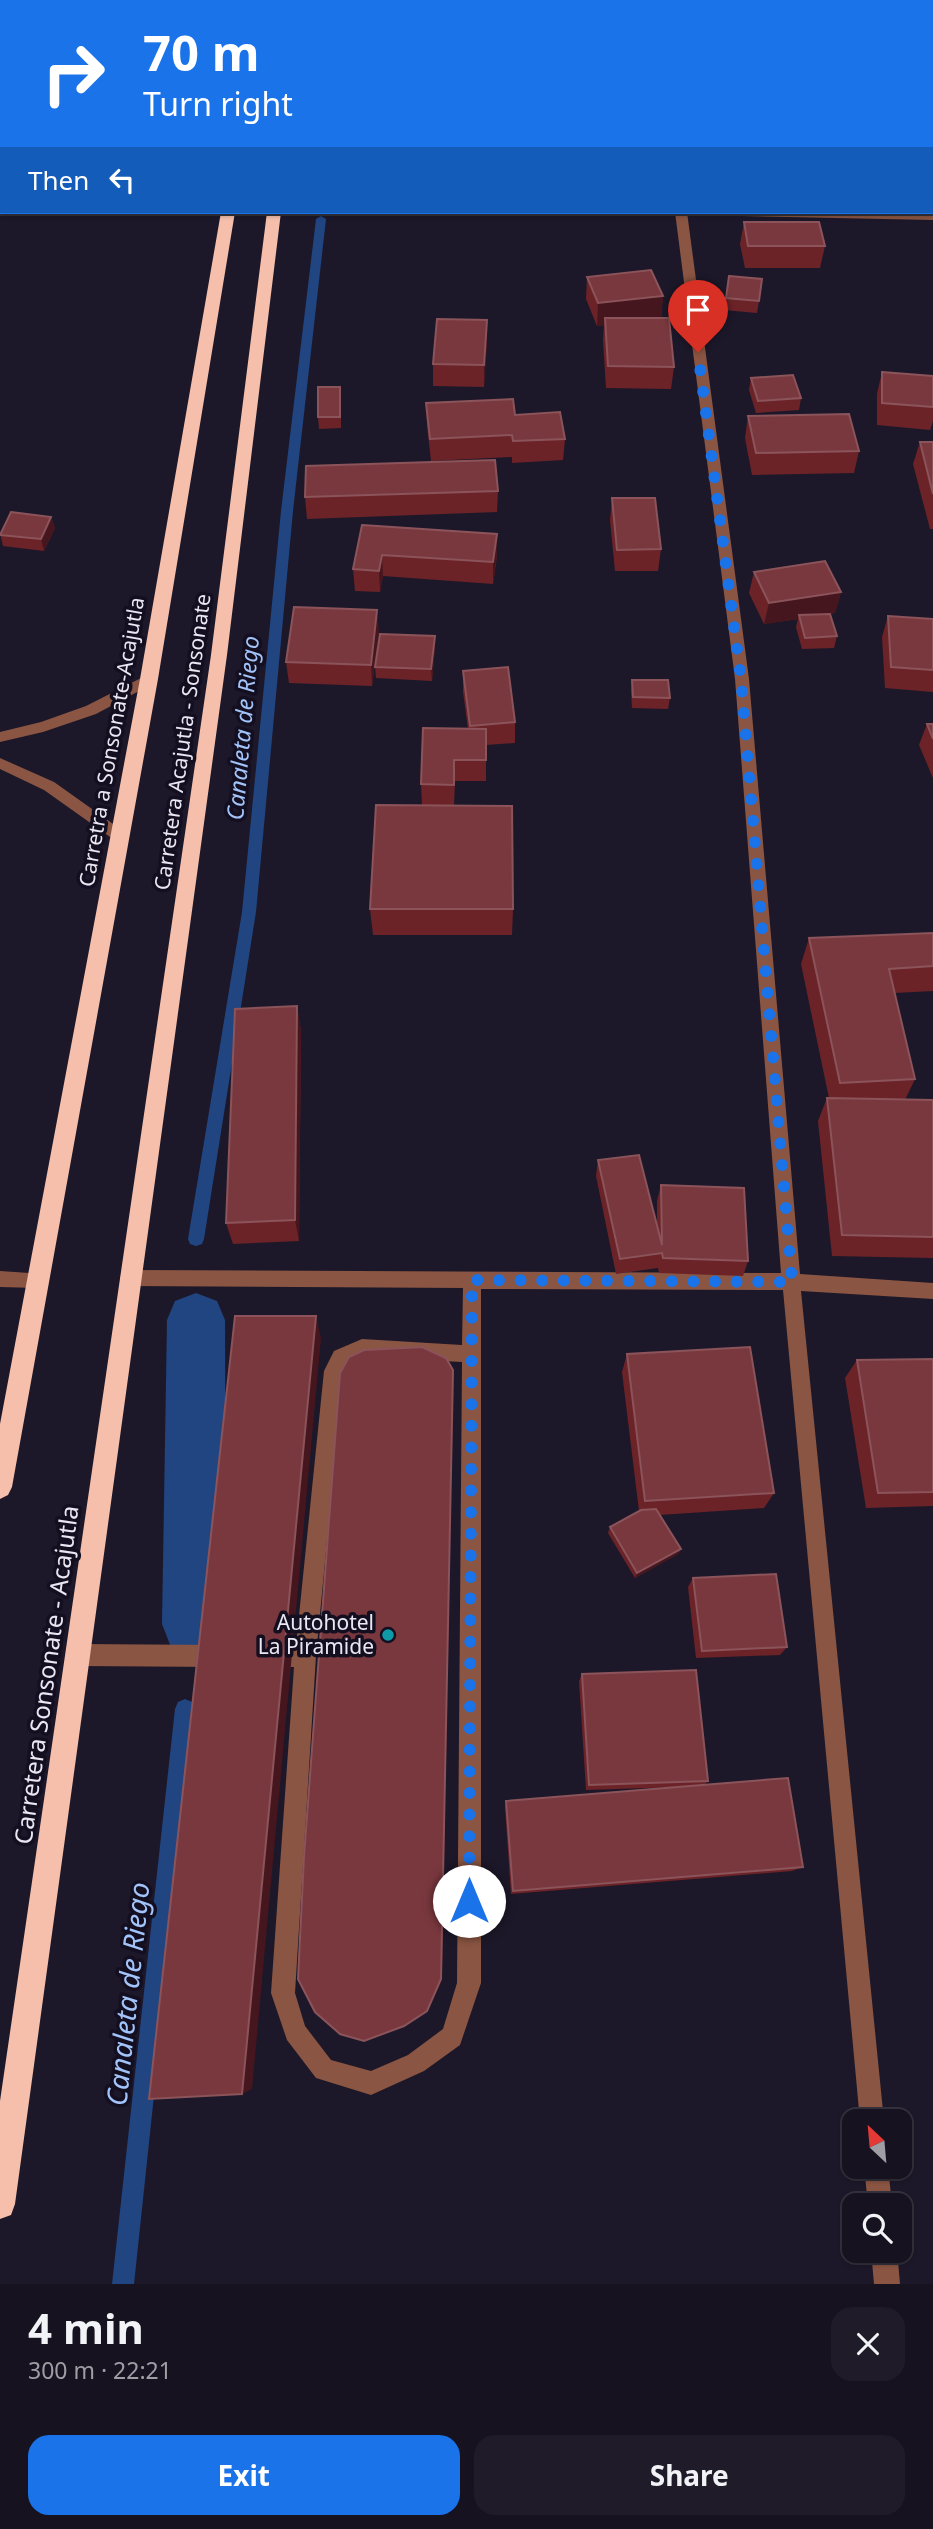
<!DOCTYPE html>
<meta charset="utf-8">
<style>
:root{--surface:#16121f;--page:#1f1b28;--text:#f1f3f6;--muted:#9e9ea4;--line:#35323d;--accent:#1a73e8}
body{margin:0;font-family:"Noto Sans",sans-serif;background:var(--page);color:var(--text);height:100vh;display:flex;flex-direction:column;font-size:26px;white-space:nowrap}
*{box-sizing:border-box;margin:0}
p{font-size:23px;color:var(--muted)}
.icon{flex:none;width:38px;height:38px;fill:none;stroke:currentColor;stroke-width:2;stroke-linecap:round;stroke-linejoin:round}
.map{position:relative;height:2284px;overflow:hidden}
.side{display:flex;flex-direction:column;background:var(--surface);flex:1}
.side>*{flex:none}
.top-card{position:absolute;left:0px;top:0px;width:934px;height:214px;box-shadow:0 2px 5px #0004,0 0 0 2px var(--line);background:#1a73e8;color:#fff;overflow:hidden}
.needle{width:46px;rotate:334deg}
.buttons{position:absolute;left:842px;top:2109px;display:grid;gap:14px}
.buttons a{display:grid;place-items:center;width:70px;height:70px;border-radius:14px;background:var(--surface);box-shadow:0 2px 5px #0004,0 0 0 2px var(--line);font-size:35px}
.pin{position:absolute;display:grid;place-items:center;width:60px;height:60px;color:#fff;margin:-72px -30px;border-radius:50% 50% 50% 0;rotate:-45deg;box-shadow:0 0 7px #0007}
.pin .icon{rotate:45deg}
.me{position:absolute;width:77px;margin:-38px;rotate:0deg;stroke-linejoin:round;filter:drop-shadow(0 0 5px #0008)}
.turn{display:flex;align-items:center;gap:24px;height:147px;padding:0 28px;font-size:32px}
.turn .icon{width:91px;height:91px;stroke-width:2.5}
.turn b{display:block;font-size:49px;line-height:60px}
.then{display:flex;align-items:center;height:66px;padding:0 28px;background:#0003;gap:14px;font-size:26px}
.round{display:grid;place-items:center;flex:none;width:74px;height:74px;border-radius:21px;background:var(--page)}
.summary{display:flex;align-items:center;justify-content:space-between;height:119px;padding:0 28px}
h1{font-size:42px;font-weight:700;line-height:52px}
.action{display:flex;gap:14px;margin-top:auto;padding:14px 28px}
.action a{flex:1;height:80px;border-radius:21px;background:var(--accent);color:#fff;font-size:28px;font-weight:700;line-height:80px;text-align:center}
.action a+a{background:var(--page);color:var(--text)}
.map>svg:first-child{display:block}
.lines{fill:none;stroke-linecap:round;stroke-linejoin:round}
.stream{fill:#204581;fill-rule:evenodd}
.canal{fill:#204581;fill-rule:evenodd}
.minor{fill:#8a5542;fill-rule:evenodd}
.highway{fill:#f5bfac;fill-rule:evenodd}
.wall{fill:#6c2328}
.shaded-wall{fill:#46161f}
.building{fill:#79383e;stroke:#8b535a;stroke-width:2}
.route{stroke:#1a73e8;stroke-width:12;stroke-dasharray:0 21.6}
.culture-dot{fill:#0f9aa8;stroke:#140f20;stroke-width:2.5}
.labels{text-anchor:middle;stroke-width:7;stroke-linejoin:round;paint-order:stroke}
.street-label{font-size:21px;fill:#eae7f3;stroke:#140f20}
.poi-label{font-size:21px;fill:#eae7f3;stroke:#140f20;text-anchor:end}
.water-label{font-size:23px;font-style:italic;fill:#a3c4fa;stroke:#140f20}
.near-street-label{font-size:24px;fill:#eae7f3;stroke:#140f20}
.near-water-label{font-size:28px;font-style:italic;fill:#a3c4fa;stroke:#140f20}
</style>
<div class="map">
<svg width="933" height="2284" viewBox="0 0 933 2284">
<rect width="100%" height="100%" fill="#1d1829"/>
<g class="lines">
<g class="stream">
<rect x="341" y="0" width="8" height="2"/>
<polygon points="321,216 326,219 293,511 256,912 204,1239 202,1244 196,1246 190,1244 188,1239 242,912 281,511 316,219"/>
<polygon points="185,1699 192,1702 195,1709 134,2284 112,2284 175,1709 178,1702"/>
</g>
<polygon class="canal" points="196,1293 217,1301 225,1320 226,1624 217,1647 194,1656 171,1647 162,1624 167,1320 175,1301"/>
<g class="minor">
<rect x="0" y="201" width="2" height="6"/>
<path d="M675 212H687L749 679 800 1274 933 1283V1299L801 1291 884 2121H860L783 1290 481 1289V1983L460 2045 424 2071 371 2095 316 2078 287 2040 271 1993 294 1667H270L263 1663 259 1656 263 1649 270 1645H296L324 1371 334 1351 362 1339 462 1345 463 1288 129 1286 122 1284 120 1278 122 1272 129 1270 781 1273 735 679ZM363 1357 462 1362 457 1983 443 2029 408 2055 371 2071 331 2060 305 2026 295 1993 316 1656 343 1372 348 1363Z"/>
<polygon points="691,212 933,214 933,220 697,215"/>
<polygon points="149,674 154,675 154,683 96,714 43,732 0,742 0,732 41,722 86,706"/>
<polygon points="0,758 54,782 123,831 126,835 123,839 113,839 44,790 0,769"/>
<polygon points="0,1271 44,1274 46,1280 44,1286 37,1288 0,1287"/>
<polygon points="78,1644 221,1645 228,1649 232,1656 228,1663 221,1667 78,1666 71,1662 67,1655 71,1648"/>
<polygon points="864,2166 888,2166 892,2205 868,2205"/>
<polygon points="871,2250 897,2250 900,2284 874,2284"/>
</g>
<g class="highway">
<polygon points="256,0 268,0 255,2"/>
<polygon points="309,0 321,0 308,2"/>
<polygon points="221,212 235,212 158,679 12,1487 8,1495 0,1499 0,1424 140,679"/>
<polygon points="267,212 281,212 227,655 15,2204 11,2215 0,2219 0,2101 211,655"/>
</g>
</g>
<g class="wall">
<polygon points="744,222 825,246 820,268 745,268 740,244"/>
<polygon points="729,276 759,301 757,313 724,310"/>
<polygon points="587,277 663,296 661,318 656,318 674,367 671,389 606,388 603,340 604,325 597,326 586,299"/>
<polygon points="487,342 484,387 433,386 433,364"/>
<polygon points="882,372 933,376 933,421 930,430 877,425 877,394"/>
<polygon points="751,378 801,398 799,410 756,413 749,390"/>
<polygon points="341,398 341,428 319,429 318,417"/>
<polygon points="426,403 515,415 565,439 563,460 512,463 512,457 431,461 427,425"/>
<polygon points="748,416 859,451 854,473 752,475 745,438"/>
<polygon points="920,442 933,442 933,529 930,529 913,464"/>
<polygon points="498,491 497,512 307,519 305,497"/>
<polygon points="612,498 661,549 658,571 615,571 610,520"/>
<polygon points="51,517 55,528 44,551 3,546 0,533"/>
<polygon points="362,525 497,534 497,556 493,584 383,576 380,592 355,591 353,569"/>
<polygon points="754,572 841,592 835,613 830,614 837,636 834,648 802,649 796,627 798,619 764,624 749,593"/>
<polygon points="888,616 933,619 933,692 885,688 882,637"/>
<polygon points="379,631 372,686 289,683 286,662"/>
<polygon points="435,647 432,681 376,678 375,667"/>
<polygon points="463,671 515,722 515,743 486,745 486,781 455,781 454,805 422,805 421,784 468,729 463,692"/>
<polygon points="632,680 670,698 668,709 632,708 631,691"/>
<polygon points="927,724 933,724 933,778 919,745"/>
<polygon points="370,909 513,909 512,935 373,935"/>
<polygon points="933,933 933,991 894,993 915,1079 905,1100 933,1100 933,1258 832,1256 818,1121 827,1098 829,1098 801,964 809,938"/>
<polygon points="297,1006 301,1031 299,1241 233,1244 226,1223"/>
<polygon points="598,1160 657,1227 657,1201 661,1185 748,1261 743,1276 659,1273 658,1268 616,1274 596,1176"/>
<polygon points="627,1354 774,1493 764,1508 659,1515 681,1549 678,1554 635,1578 608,1533 610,1527 639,1511 622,1372"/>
<polygon points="933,1359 933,1506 866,1508 845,1378 857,1360"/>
<polygon points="693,1578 787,1647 780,1655 696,1658 688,1587"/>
<polygon points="582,1674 708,1781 704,1785 803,1867 792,1871 511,1894 505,1807 506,1801 679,1787 586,1790 579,1681"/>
</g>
<g class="shaded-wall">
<polygon points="663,296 661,318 605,324 605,318 604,325 597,326 598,303"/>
<polygon points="487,320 487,342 484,387 484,365"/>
<polygon points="51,517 55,528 44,551 41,539"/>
<polygon points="497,534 497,556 493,584 493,562"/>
<polygon points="382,555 383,576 380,592 379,571"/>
<polygon points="841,592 835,613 800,619 799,615 798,619 764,624 769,603"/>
<polygon points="377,610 379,631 372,686 371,665"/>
<polygon points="435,636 435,647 432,681 431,669"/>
<polygon points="297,1006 301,1031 299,1241 295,1220"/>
<polygon points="316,1316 321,1338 252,2089 242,2094"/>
<polygon points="453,1370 442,1980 428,2010 427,2011"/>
<polygon points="681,1549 678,1554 635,1578 637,1573"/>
</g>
<g class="building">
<polygon points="744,222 819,222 825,246 748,246"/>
<polygon points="651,270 663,296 598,303 587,277"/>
<polygon points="729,276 762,279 759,301 726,298"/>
<polygon points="605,318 669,318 674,367 608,366"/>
<polygon points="437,319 487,320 484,365 433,364"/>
<polygon points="882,372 933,376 933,407 882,403"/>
<polygon points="793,375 801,398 758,401 751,378"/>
<rect x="318" y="387" width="22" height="30"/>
<polygon points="513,399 515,415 560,412 565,439 513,441 512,435 430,439 426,403"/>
<polygon points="849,414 859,451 756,453 748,416"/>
<polygon points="920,442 933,442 933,494"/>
<polygon points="495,460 498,491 305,497 306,466"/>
<polygon points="612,498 655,498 661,549 617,550"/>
<polygon points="11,512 51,517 41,539 0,535"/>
<polygon points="362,525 497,534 493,562 382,555 379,571 353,569"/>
<polygon points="825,561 841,592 769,603 754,572"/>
<polygon points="294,607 377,610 371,665 286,662"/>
<polygon points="830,614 837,636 805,638 799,615"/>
<polygon points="888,616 933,619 933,670 891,667"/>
<polygon points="380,634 435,636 431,669 375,667"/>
<polygon points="508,667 515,722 470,726 463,671"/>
<polygon points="632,680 668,680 670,698 633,697"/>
<polygon points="927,724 933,724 933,739"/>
<polygon points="423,728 486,729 486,760 454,760 454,785 421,784"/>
<polygon points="376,805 512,806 513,909 370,909"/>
<polygon points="933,933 933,966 889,969 915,1079 840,1083 809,938"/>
<polygon points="297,1006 295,1220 226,1223 235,1009"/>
<polygon points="827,1098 933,1100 933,1237 842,1235"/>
<polygon points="639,1155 662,1245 661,1185 744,1188 748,1261 663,1258 662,1253 620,1259 598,1160"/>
<polygon points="235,1316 316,1316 242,2094 149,2099"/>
<polygon points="422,1347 446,1358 453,1370 441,1979 427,2011 404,2026 364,2041 340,2034 315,2012 298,1979 304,1856 340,1373 349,1357 364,1350"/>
<polygon points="750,1347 774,1493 645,1501 627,1354"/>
<polygon points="933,1359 933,1492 878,1493 857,1360"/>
<polygon points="656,1509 681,1549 637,1573 610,1527 641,1510"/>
<polygon points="776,1574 787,1647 702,1651 693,1578"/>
<polygon points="696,1670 708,1781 589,1785 582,1674"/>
<polygon points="788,1778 803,1867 513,1891 506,1801"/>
</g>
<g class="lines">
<polyline class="route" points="469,1901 472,1280 792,1282 741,679 698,352"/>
</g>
<circle class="culture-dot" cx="388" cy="1635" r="7"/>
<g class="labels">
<g class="street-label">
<text transform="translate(112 742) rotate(-80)" y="7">Carretra a Sonsonate-Acajutla</text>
<text transform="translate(183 742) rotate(-82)" y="7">Carretera Acajutla - Sonsonate</text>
</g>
<g class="poi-label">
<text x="374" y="1630">Autohotel<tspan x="374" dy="24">La Piramide</tspan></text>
</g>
<g class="water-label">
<text transform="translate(243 728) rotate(-85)" y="8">Canaleta de Riego</text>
</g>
<g class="near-street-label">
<text transform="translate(47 1675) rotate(-82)" y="8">Carretera Sonsonate - Acajutla</text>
</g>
<g class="near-water-label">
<text transform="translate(128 1994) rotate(-84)" y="10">Canaleta de Riego</text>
</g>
</g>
</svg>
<div class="buttons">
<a><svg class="needle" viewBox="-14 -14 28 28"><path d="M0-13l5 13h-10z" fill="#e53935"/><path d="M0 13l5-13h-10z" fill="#9e9ea4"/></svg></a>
<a><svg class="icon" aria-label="search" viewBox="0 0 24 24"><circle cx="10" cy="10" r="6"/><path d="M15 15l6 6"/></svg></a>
</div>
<div class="pin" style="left:698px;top:352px;background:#d93025"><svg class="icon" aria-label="arrive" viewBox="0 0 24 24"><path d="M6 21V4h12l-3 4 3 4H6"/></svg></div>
<svg class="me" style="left:469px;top:1901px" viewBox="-20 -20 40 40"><circle r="19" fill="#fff"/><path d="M0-13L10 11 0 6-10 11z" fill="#1a73e8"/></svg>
<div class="top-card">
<div class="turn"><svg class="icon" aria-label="right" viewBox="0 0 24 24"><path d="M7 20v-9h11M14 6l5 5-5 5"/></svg><div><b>70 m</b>Turn right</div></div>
<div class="then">Then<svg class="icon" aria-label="left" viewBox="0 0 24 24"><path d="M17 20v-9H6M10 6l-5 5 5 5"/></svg></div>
</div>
</div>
<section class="side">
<div class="summary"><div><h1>4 min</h1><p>300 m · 22:21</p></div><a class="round"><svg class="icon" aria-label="close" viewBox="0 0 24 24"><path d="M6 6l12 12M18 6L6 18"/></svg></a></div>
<div class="action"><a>Exit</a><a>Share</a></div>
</section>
